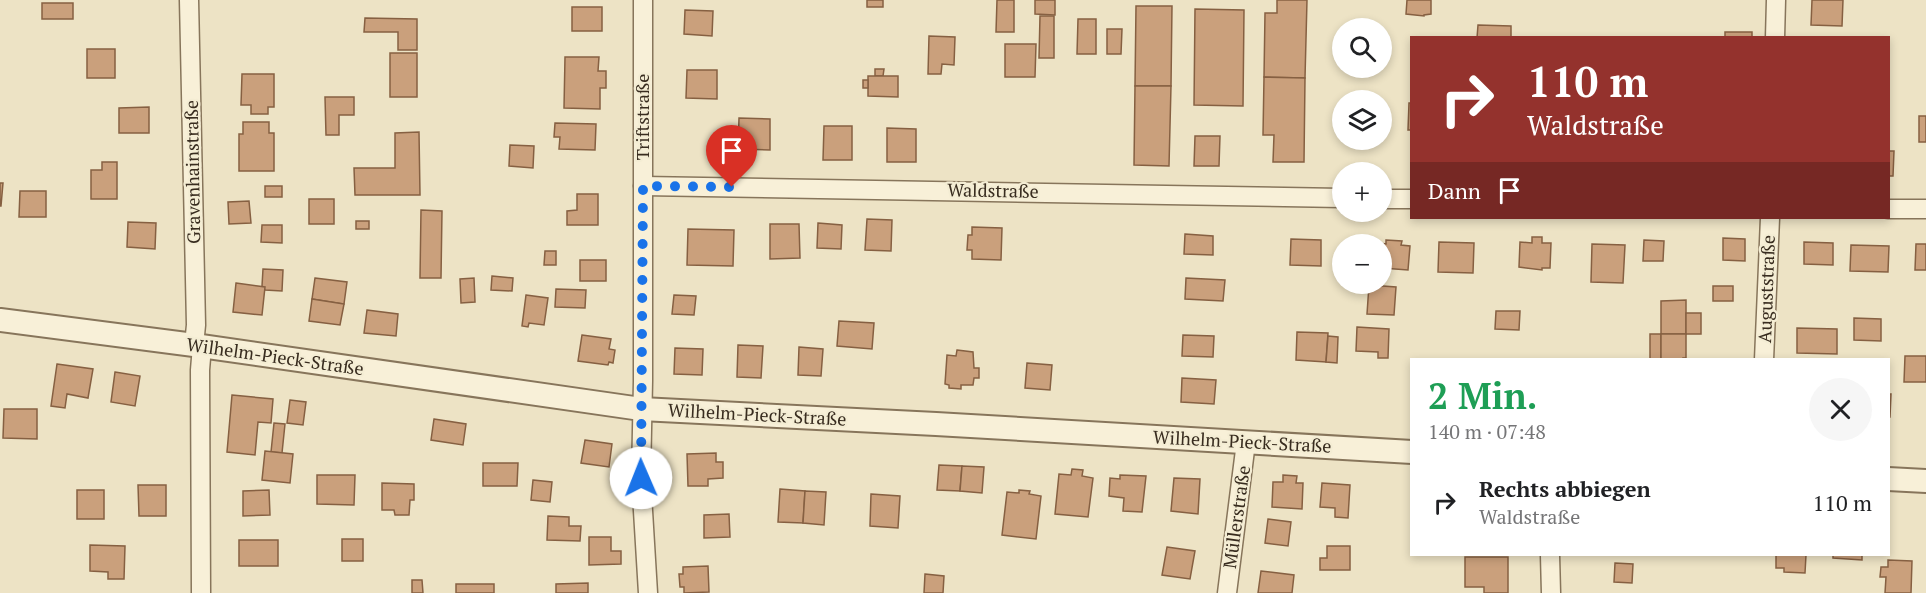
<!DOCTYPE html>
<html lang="de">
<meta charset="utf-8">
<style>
:root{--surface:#fff;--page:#f6f6f6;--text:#202124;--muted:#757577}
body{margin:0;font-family:"PT Serif",serif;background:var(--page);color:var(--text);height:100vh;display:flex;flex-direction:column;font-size:22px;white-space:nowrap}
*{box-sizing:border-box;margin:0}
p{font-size:20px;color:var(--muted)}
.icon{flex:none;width:33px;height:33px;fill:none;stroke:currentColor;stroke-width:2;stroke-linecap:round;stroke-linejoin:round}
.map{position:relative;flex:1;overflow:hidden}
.panel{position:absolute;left:1410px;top:358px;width:480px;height:198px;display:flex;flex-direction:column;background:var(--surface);border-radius:0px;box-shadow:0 3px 9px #0003}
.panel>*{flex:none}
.top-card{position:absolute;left:1410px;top:36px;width:480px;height:183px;border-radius:0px;box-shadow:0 3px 9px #0003;background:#94322d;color:#fff;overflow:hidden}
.buttons{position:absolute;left:1332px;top:18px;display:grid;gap:12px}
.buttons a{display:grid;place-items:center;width:60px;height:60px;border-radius:50%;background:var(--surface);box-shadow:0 3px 9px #0003;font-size:30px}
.pin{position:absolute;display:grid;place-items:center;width:51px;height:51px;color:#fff;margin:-62px -26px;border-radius:50% 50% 50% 0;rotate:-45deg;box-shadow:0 0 6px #0007}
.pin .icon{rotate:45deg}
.me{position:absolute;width:66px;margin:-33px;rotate:359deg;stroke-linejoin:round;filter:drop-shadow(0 0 4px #0008)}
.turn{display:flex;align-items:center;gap:21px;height:126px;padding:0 18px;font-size:27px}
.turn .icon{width:78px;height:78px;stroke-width:2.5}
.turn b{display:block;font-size:42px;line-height:51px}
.then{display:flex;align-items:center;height:57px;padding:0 18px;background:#0003;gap:12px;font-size:22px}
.round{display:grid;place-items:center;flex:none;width:63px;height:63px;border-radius:32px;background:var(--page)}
.headline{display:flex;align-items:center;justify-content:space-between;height:102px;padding:0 18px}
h1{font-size:36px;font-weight:700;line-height:45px;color:#1e9e55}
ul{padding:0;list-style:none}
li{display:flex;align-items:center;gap:18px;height:84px;padding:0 18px}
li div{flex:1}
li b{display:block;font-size:22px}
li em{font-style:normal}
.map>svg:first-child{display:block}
.building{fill:#caa07c;stroke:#866042;stroke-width:1.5}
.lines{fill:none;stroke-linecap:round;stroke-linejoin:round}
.minor-casing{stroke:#87755b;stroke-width:21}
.tertiary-casing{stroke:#87755b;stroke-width:26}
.minor{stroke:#f8f0d8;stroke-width:18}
.tertiary{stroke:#f8f0d8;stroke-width:22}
.route{stroke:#1a73e8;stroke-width:10;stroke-dasharray:0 18}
.labels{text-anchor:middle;stroke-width:4.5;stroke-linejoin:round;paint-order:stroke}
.street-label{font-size:18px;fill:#382c1f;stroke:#f4edd4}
</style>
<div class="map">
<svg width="1926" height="593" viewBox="0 0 1926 593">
<rect width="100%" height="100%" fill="#ede3c5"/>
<g class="building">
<rect x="867" y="0" width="16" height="7"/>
<polygon points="997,0 1014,0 1014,32 996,32"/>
<polygon points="1035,0 1055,0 1055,15 1035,14"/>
<polygon points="1277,0 1307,0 1305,78 1264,77 1265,13 1277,13"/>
<polygon points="1407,0 1431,0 1431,14 1424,15 1424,16 1406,14"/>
<polygon points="1812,0 1843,0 1842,26 1811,25"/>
<rect x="42" y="3" width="31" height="16"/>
<polygon points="1136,6 1172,6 1171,86 1135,86"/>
<rect x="572" y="7" width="30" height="24"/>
<polygon points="1195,9 1244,10 1243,106 1194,105"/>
<polygon points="685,10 713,11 712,36 684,34"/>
<polygon points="1040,16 1054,16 1054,58 1039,58"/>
<polygon points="365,18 417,19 417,50 398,50 398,32 364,32"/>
<polygon points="1078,19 1096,19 1096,54 1077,54"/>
<polygon points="1478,25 1511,26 1511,38 1477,38"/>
<polygon points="1107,29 1122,29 1121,54 1107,54"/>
<rect x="1725" y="32" width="27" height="6"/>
<polygon points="929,36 955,37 954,65 942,64 941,74 928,74"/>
<polygon points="1005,44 1036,44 1035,77 1005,77"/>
<rect x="87" y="49" width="28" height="29"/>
<rect x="390" y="53" width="27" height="44"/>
<polygon points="565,57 599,57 598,71 606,71 606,88 600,88 600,109 564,108"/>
<polygon points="875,69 884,69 883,76 875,76"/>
<polygon points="687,70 717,70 717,99 686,98"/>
<polygon points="242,74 274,74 274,107 268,107 268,114 251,114 251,105 241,105"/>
<polygon points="868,76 898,76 898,97 868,96"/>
<polygon points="1264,77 1305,78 1304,162 1273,162 1274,135 1263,135"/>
<rect x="863" y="80" width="5" height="8"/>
<polygon points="1135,86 1171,86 1169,166 1134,165"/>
<polygon points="325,97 354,97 354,115 339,115 339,135 326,135"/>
<polygon points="1409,103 1412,103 1412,130 1408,130"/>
<polygon points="149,107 149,133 119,133 119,108"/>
<rect x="1919" y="116" width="7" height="26"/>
<polygon points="739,118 770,119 770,150 738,149"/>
<polygon points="243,122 269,122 269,133 274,133 274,171 239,171 239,134 243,134"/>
<polygon points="555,123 596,124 595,150 559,149 560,137 554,137"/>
<polygon points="824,126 852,126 852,160 823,160"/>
<polygon points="887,128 916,129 916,162 887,162"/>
<polygon points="419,132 420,195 355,195 354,168 395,168 395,133"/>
<polygon points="1195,136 1220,136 1219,166 1194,166"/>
<polygon points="510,145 534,146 533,168 509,166"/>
<polygon points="1888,151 1894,151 1893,176 1888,176"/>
<polygon points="102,162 117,162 117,199 91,199 91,170 102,170"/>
<polygon points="0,183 3,183 1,206 0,206"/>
<rect x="265" y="186" width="17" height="11"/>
<polygon points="20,191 46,191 46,217 19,217"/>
<polygon points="577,194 598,194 598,225 567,225 567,211 577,210"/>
<rect x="309" y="199" width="25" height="25"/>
<polygon points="249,201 251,223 229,224 228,202"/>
<polygon points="421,210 442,211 441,278 420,278"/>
<polygon points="867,219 892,220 891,251 865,250"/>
<rect x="356" y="221" width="13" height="8"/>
<polygon points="128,222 156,223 155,249 127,247"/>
<polygon points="818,223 842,225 841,249 817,248"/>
<polygon points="770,224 799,224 800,258 770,259"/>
<polygon points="262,225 282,225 282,243 261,242"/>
<polygon points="972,227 1002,228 1001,260 972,259 972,250 967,250 968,235 972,235"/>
<polygon points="688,229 734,230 733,266 687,265"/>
<polygon points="1185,234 1213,236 1213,255 1184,254"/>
<polygon points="1532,237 1542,237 1542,243 1551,243 1550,268 1542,268 1542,270 1519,267 1520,242 1532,243"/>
<polygon points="1723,238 1745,239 1745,261 1723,260"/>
<polygon points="1291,239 1321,240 1321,266 1290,265"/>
<polygon points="1386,240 1402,241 1401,245 1410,246 1408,270 1382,268 1382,244 1379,243 1386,244"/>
<polygon points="1644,240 1664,241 1663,261 1643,261"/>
<polygon points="1439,242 1474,243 1473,273 1438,272"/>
<polygon points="1804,242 1833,243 1833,265 1804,264"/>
<polygon points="1592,244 1625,245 1623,283 1591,282"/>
<polygon points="1916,244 1926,244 1926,270 1915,270"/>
<polygon points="1851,245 1889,246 1888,272 1850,271"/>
<polygon points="545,251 556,251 556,265 544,265"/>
<rect x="580" y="260" width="26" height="21"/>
<polygon points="263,269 283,270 282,291 265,290 262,286"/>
<polygon points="492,276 513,278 512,291 491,290"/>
<polygon points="315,278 347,282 344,304 312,299"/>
<polygon points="474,278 475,302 461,303 460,279"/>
<polygon points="1186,278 1225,280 1223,301 1185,299"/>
<polygon points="236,283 265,287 262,315 233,312"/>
<polygon points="1369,285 1396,287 1394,315 1367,314"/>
<rect x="1713" y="286" width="20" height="15"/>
<polygon points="556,289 586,290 585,308 555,307"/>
<polygon points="526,295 548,298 544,325 529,323 528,327 522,326"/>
<polygon points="674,295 696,296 694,315 672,314"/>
<polygon points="312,299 344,304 340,325 309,321"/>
<polygon points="1686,300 1686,334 1661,334 1661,301"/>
<polygon points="367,310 398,314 396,336 364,333"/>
<polygon points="1496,311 1520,311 1519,330 1495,329"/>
<rect x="1686" y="313" width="15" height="21"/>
<polygon points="1854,318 1881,319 1881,341 1854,340"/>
<polygon points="839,321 874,323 872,349 837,346"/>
<polygon points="1357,327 1389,329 1388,358 1378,358 1378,352 1356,351"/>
<polygon points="1797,328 1837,329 1837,354 1797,353"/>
<polygon points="1297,332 1328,333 1326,362 1296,360"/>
<rect x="1650" y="334" width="11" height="26"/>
<polygon points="1661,334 1686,334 1686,358 1683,358 1683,360 1661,359"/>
<polygon points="582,335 611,339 609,349 615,350 613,363 609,362 608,365 578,361"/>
<polygon points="1183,335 1214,336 1213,357 1182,356"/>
<polygon points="1328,336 1338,337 1337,363 1326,362"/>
<polygon points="738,345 763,346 761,378 737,377"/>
<polygon points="799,347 823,349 821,376 798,375"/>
<polygon points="675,348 703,349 702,375 674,374"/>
<polygon points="957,350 973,352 974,368 979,368 979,378 974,378 973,385 961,385 961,389 949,388 949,385 945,384 947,355 956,356"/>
<polygon points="1905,356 1926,356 1926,382 1904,382"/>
<polygon points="1027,363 1052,365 1050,390 1025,388"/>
<polygon points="57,364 93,369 88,398 67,394 65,408 51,406"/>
<polygon points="115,372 140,376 135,406 111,402"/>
<polygon points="1182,378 1216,380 1214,404 1181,402"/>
<polygon points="1888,394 1891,394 1890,417 1888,417"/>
<polygon points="232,395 273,399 271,423 258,422 255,455 227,452"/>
<polygon points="290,400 306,402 303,425 287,423"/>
<polygon points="4,409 37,409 37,439 3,438"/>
<polygon points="434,419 466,424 463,445 431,440"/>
<polygon points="274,423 285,424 282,453 271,452"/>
<polygon points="585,440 612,444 609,467 581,463"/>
<polygon points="265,451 293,454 290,483 262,480"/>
<polygon points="716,453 716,462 723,462 723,478 708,479 708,486 688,486 687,454"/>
<polygon points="483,463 518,463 517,486 483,486"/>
<polygon points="939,465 962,466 960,491 937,490"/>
<polygon points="962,466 984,467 982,493 960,491"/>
<polygon points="1072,469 1083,470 1082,476 1093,478 1088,517 1055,514 1059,474 1071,475"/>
<polygon points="317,475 355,475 354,505 317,504"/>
<polygon points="1120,475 1146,476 1142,512 1123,511 1124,498 1109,496 1110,478 1120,479"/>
<polygon points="1283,475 1297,476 1296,483 1303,483 1302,509 1272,507 1273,482 1283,482"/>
<polygon points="1174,478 1200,479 1198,514 1171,511"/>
<polygon points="533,480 552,482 550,502 531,500"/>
<polygon points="382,483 414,484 414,500 410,500 409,515 395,515 394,510 382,510"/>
<polygon points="1322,483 1350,485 1348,518 1335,517 1335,508 1320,507"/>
<polygon points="138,485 166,485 166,516 139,516"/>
<polygon points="780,489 805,491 803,523 778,522"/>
<rect x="77" y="490" width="27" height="29"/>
<polygon points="269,490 270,515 243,516 243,491"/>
<polygon points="1019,490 1030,491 1029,494 1041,496 1036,539 1002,535 1007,492 1019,493"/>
<polygon points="805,491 826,492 824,525 803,523"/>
<polygon points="871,494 900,496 898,528 870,526"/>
<polygon points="729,514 730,537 704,538 704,515"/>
<polygon points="548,516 569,517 569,526 581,526 580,541 547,540"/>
<polygon points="1268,519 1291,522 1288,546 1265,543"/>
<polygon points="589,537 611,537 611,551 621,551 621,564 589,565"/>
<rect x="342" y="539" width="21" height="22"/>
<rect x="239" y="540" width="39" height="26"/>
<polygon points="90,545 125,546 124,579 108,579 108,572 90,571"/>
<polygon points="1327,546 1350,546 1350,570 1320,570 1320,558 1327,558"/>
<polygon points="1167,547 1195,551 1190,579 1162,575"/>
<polygon points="1776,555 1806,555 1805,573 1784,572 1784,568 1776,568"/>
<polygon points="1833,555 1862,555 1862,560 1833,558"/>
<polygon points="1465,557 1508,557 1508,593 1484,593 1484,587 1465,587"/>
<polygon points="1888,560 1912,561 1911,593 1885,593 1886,577 1880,577 1881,567 1888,567"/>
<polygon points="1615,563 1633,564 1632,583 1614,582"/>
<polygon points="708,566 709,592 684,593 684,587 680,587 679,574 683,574 683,567"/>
<polygon points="1261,571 1294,575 1292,593 1258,593"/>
<polygon points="925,574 944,576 943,593 924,593"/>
<polygon points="412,580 422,580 423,593 412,593"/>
<polygon points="588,583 588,593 556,593 556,584"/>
<rect x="456" y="584" width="38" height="9"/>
</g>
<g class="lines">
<defs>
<g id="minor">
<polyline points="189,0 196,325 194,345"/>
<polyline points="643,0 643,381 641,478 648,593"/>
<polyline points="1775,38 1776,0"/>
<polyline points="643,186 1342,198"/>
<polyline points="1382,199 1412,199"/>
<polyline points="1888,209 1926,209"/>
<polyline points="1764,360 1770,218"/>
<polyline points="1550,555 1551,593"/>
<polyline points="201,593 200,370 202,346"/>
<polyline points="1227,593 1246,442"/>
</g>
<g id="tertiary">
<polyline points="0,320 194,345 641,409 936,424 1412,452"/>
<polyline points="1888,479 1926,481"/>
</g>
</defs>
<use href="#minor" class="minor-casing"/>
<use href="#tertiary" class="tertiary-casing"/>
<use href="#minor" class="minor"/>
<use href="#tertiary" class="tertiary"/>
</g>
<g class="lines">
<polyline class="route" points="641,478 643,186 732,187"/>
</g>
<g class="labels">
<g class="street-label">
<text transform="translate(643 117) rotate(-90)" y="6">Triftstraße</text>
<text transform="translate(193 172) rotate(-91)" y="6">Gravenhainstraße</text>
<text transform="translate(993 191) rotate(1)" y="6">Waldstraße</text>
<text transform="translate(1767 289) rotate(-88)" y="6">Auguststraße</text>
<text transform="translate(275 357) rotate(8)" y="6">Wilhelm-Pieck-Straße</text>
<text transform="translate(757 415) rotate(3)" y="6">Wilhelm-Pieck-Straße</text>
<text transform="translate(1242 442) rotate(3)" y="6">Wilhelm-Pieck-Straße</text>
<text transform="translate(1237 517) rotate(-82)" y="6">Müllerstraße</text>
</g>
</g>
</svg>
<div class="buttons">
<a><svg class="icon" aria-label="search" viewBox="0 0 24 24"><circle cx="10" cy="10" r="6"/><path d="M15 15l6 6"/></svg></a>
<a><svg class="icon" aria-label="layers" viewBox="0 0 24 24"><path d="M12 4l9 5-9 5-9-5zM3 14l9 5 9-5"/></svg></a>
<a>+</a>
<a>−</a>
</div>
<div class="pin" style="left:732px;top:187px;background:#d93025"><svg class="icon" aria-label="arrive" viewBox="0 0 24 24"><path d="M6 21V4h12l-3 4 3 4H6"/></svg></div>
<svg class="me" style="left:641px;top:478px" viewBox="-20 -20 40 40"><circle r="19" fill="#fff"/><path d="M0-13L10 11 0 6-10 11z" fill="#1a73e8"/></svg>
<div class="top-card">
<div class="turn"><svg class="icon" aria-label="right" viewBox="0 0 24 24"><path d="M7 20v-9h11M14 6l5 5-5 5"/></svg><div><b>110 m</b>Waldstraße</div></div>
<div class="then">Dann<svg class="icon" aria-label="arrive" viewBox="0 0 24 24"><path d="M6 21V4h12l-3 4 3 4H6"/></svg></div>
</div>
<section class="panel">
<div class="headline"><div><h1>2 Min.</h1><p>140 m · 07:48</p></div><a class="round"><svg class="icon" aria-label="close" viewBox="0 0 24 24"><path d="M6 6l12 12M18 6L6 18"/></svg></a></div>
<ul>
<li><svg class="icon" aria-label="right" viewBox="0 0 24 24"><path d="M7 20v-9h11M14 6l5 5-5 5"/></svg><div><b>Rechts abbiegen</b><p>Waldstraße</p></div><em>110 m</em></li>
</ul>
</section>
</div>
